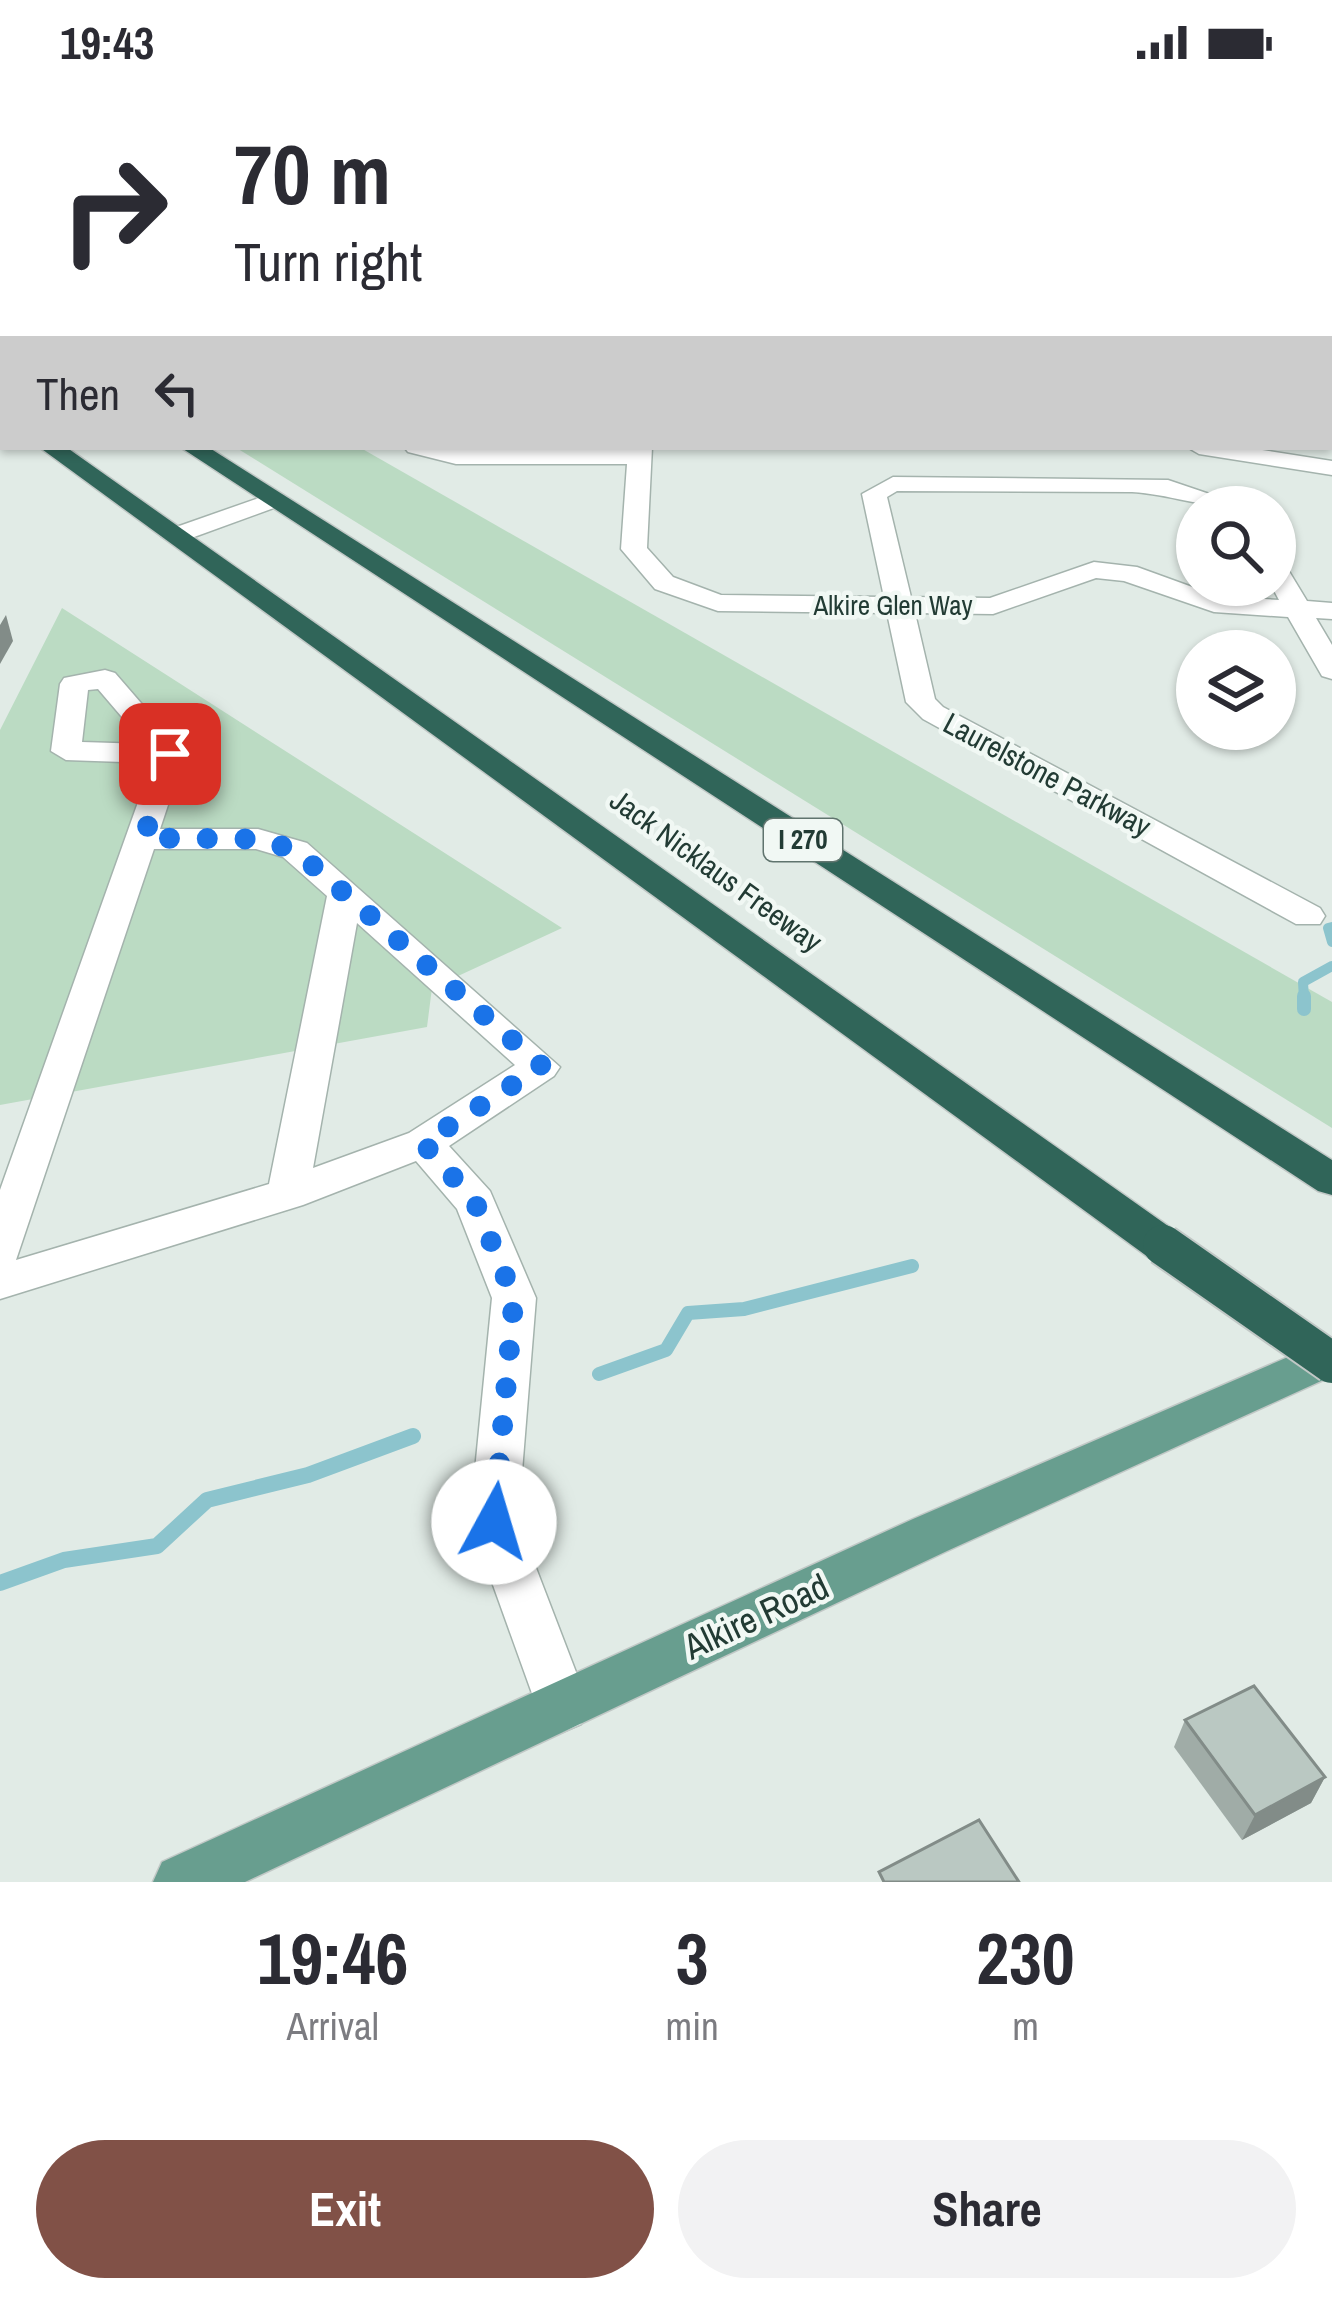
<!DOCTYPE html>
<style>
:root{--surface:#fff;--page:#f2f2f3;--text:#2b2b33;--muted:#7c7c81;--accent:#815147}
body{margin:0;font-family:"Archivo Narrow",sans-serif;background:var(--page);color:var(--text);height:100vh;display:flex;flex-direction:column;font-size:45px;white-space:nowrap}
*{box-sizing:border-box;margin:0}
p{font-size:39px;color:var(--muted)}
.icon{flex:none;width:66px;height:66px;fill:none;stroke:currentColor;stroke-width:2;stroke-linecap:round;stroke-linejoin:round}
.map{position:relative;height:1798px;overflow:hidden}
.panel{display:flex;flex-direction:column;background:var(--surface);flex:1}
.panel>*{flex:none}
.guide{position:absolute;left:0px;top:0px;width:1332px;height:366px;box-shadow:0 3px 9px #0004;background:#fff;color:var(--text);overflow:hidden}
.fabs{position:absolute;left:1176px;top:402px;display:grid;gap:24px}
.fabs a{display:grid;place-items:center;width:120px;height:120px;border-radius:50%;background:var(--surface);box-shadow:0 3px 9px #0004;font-size:60px}
.pin{position:absolute;display:grid;place-items:center;width:102px;height:102px;color:#fff;margin:-51px;border-radius:24px;box-shadow:0 6px 18px #0006}
.me{position:absolute;width:132px;margin:-66px;rotate:6deg;stroke-linejoin:round;filter:drop-shadow(0 0 9px #0008)}
.turn{display:flex;align-items:center;gap:42px;height:252px;padding:0 36px;font-size:54px}
.turn .icon{width:156px;height:156px;stroke-width:2.5}
.turn b{display:block;font-size:84px;line-height:102px}
.then{display:flex;align-items:center;height:114px;padding:0 36px;background:#0003;gap:24px;font-size:45px}
.eta{display:flex;justify-content:space-evenly;align-items:center;height:204px;text-align:center}
.eta b{font-size:72px;font-weight:700;line-height:84px}
.primary-button{display:flex;gap:24px;margin-top:auto;padding:24px 36px}
.primary-button a{flex:1;height:138px;border-radius:72px;background:var(--accent);color:#fff;font-size:48px;font-weight:700;line-height:138px;text-align:center}
.primary-button a+a{background:var(--page);color:var(--text)}
.status{display:flex;justify-content:space-between;align-items:center;height:84px;padding:0 60px;background:var(--surface);direction:ltr}
.status svg{height:33px;fill:currentColor}
.map>svg:first-child{display:block}
.green{fill:#bbdbc3}
.lines{fill:none;stroke-linecap:round;stroke-linejoin:round}
.stream-far2{stroke:#8cc4cd;stroke-width:10}
.stream-far1{stroke:#8cc4cd;stroke-width:14}
.stream{stroke:#8cc4cd;stroke-width:16}
.minor-casing{stroke:#a4b3ad;stroke-width:3}
.major-casing{stroke:#c1c8c6;stroke-width:3}
.highway-casing{stroke:#c1c8c6;stroke-width:3}
.minor{fill:#fff;fill-rule:evenodd}
.major{fill:#689e8f;fill-rule:evenodd}
.highway{fill:#306559;fill-rule:evenodd}
.highway-bridge-casing{stroke:#c1c8c6;stroke-width:44;stroke-linecap:butt}
.highway-bridge{stroke:#306559;stroke-width:40}
.wall{fill:#a0aca7}
.shaded-wall{fill:#828c88}
.building{fill:#bac8c2;stroke:#828c88;stroke-width:3}
.route{stroke:#1a73e8;stroke-width:21;stroke-dasharray:0 37.8}
.labels{text-anchor:middle;stroke-width:9;stroke-linejoin:round;paint-order:stroke}
.far-street-label{font-size:27px;fill:#223b34;stroke:#f1f8f4}
.shield{fill:#f1f8f4;stroke:#60746e;stroke-width:3}
.shield-label{font-size:27px;font-weight:bold;fill:#223b34}
.street-label{font-size:30px;fill:#223b34;stroke:#f1f8f4}
.near-street-label{font-size:36px;fill:#223b34;stroke:#f1f8f4}
</style>
<div class="status"><b>19:43</b><svg viewBox="0 0 49 12"><path d="M0 12V9h3v3zM5 12V6h3v6zM10 12V3h3v9zM15 12V0h3v12zM26 1h20v11H26zM47 4h2v5h-2z"/></svg></div>
<div class="map">
<svg width="1332" height="1798" viewBox="0 0 1332 1798">
<rect width="100%" height="100%" fill="#e1ebe6"/>
<g class="green">
<polygon points="344,0 1332,0 1332,60 1329,3"/>
<polygon points="235,363 359,363 1332,918 1332,1044"/>
<polygon points="62,524 562,844 432,904 427,943 0,1021 0,646"/>
</g>
<g class="lines">
<g class="stream-far2">
<polyline points="1332,843 1328,844 1332,858"/>
<polyline points="1304,915 1303,898 1332,882"/>
</g>
<g class="stream-far1">
<polyline points="1304,912 1304,925"/>
<polyline points="599,1290 666,1266 688,1229 744,1225 912,1182"/>
</g>
<polyline class="stream" points="0,1499 64,1476 157,1462 207,1416 308,1391 413,1352"/>
<defs>
<g id="minor">
<polygon points="1329,293 1332,293 1332,308 1329,307"/>
<path d="M404 363H652L647 464 673 493 721 511 884 513 862 410 893 393 1168 396 1233 418 1236 423C1200 423 1168 410 1132 408L897 407 887 413 911 513 990 514 1094 478 1137 483 1217 512 1279 516 1271 501H1275V477L1284 479 1307 517 1332 519V535L1316 534 1332 561V595L1322 592 1288 533 1214 528 1124 497 1096 494 993 530 915 529 935 615 943 623 1320 824 1325 832 1320 840H1296L923 635 906 618 887 529 718 527 655 505 621 465 627 380H456L408 368Z"/>
<polygon points="1187,363 1243,363 1332,377 1332,391 1199,370"/>
<polygon points="273,409 282,411 282,421 183,457 174,460 161,452 165,447"/>
<path d="M105 586 115 589 185 670 160 745H258L307 759 560 983 554 992 449 1062 490 1107 536 1214 518 1437 589 1622 581 1640 562 1648 543 1640 470 1437 492 1214 457 1125 416 1077 303 1121 0 1215V1106L152 679 66 676 51 667 60 600 64 594ZM98 605 145 660 82 658 88 606ZM154 765H256L283 773 327 812 269 1100 16 1176ZM357 839 515 981 409 1049 313 1084Z"/>
</g>
<polygon id="major" points="1332,1254 1332,1292 947,1467 245,1798 153,1798 162,1778 913,1435"/>
<g id="highway">
<polygon points="0,233 3,234 3,247 0,246"/>
<polygon points="0,320 3,321 3,336 0,335"/>
<polygon points="39,363 66,363 1178,1149 1184,1161 1178,1173 1163,1177 1148,1173"/>
<polygon points="180,363 208,363 1332,1076 1332,1111 1318,1107"/>
</g>
</defs>
<use href="#minor" class="minor-casing"/>
<use href="#major" class="major-casing"/>
<use href="#highway" class="highway-casing"/>
<use href="#minor" class="minor"/>
<use href="#major" class="major"/>
<use href="#highway" class="highway"/>
<defs>
<polyline id="highway-bridge" points="1163,1161 1332,1279"/>
</defs>
<use href="#highway-bridge" class="highway-bridge-casing"/>
<use href="#highway-bridge" class="highway-bridge"/>
</g>
<polygon class="wall" points="1185,1636 1325,1693 1311,1719 1242,1756 1174,1663"/>
<g class="shaded-wall">
<polygon points="6,531 13,557 0,580 0,541"/>
<polygon points="1325,1693 1311,1719 1242,1756 1255,1731"/>
</g>
<g class="building">
<polygon points="1254,1602 1325,1693 1255,1731 1185,1636"/>
<polygon points="979,1736 1019,1798 884,1798 879,1788"/>
</g>
<g class="lines">
<polyline class="route" points="170,670 144,754 258,755 295,766 542,982 423,1059 475,1118 514,1214 494,1438"/>
</g>
<g class="labels">
<g class="far-street-label">
<text x="893" y="531">Alkire Glen Way</text>
</g>
<rect class="shield" x="764" y="735" width="78" height="42" rx="9"/>
<g class="shield-label">
<text x="803" y="765">I 270</text>
</g>
<g class="street-label">
<text transform="translate(1047 691) rotate(28)" y="10">Laurelstone Parkway</text>
<text transform="translate(716 787) rotate(36)" y="10">Jack Nicklaus Freeway</text>
</g>
<g class="near-street-label">
<text transform="translate(756 1532) rotate(-25)" y="13">Alkire Road</text>
</g>
</g>
</svg>
<div class="fabs">
<a><svg class="icon" aria-label="search" viewBox="0 0 24 24"><circle cx="10" cy="10" r="6"/><path d="M15 15l6 6"/></svg></a>
<a><svg class="icon" aria-label="layers" viewBox="0 0 24 24"><path d="M12 4l9 5-9 5-9-5zM3 14l9 5 9-5"/></svg></a>
</div>
<div class="pin" style="left:170px;top:670px;background:#d93025"><svg class="icon" aria-label="arrive" viewBox="0 0 24 24"><path d="M6 21V4h12l-3 4 3 4H6"/></svg></div>
<svg class="me" style="left:494px;top:1438px" viewBox="-20 -20 40 40"><circle r="19" fill="#fff"/><path d="M0-13L10 11 0 6-10 11z" fill="#1a73e8"/></svg>
<div class="guide">
<div class="turn"><svg class="icon" aria-label="right" viewBox="0 0 24 24"><path d="M7 20v-9h11M14 6l5 5-5 5"/></svg><div><b>70 m</b>Turn right</div></div>
<div class="then">Then<svg class="icon" aria-label="left" viewBox="0 0 24 24"><path d="M17 20v-9H6M10 6l-5 5 5 5"/></svg></div>
</div>
</div>
<section class="panel">
<div class="eta">
<div><b>19:46</b><p>Arrival</p></div>
<div><b>3</b><p>min</p></div>
<div><b>230</b><p>m</p></div>
</div>
<div class="primary-button"><a>Exit</a><a>Share</a></div>
</section>
